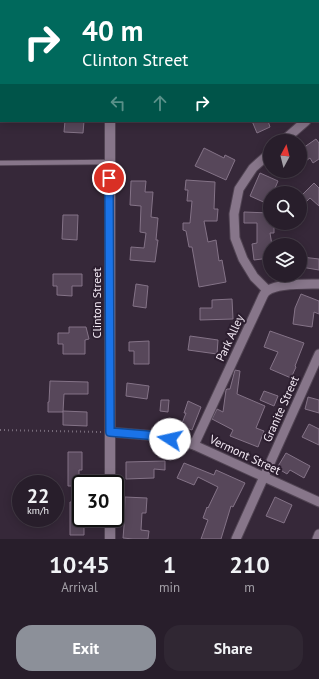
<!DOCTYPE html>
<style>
:root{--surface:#281e2b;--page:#302733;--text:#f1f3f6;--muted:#a5a2a9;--line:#443c47;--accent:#8c9099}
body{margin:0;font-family:"PT Sans",sans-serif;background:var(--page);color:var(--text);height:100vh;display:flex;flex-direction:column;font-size:15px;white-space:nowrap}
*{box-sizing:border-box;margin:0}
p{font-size:13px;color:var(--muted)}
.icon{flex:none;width:22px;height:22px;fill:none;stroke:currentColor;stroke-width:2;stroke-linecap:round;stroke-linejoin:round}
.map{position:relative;height:539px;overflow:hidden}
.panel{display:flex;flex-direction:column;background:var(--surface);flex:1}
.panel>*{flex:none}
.banner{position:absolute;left:0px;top:0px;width:319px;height:122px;box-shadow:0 2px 10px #0003,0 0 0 1px var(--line);background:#00695c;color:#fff;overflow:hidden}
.needle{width:26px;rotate:7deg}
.buttons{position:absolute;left:263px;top:134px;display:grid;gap:8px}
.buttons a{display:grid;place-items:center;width:44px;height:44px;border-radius:50%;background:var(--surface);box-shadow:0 2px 10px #0003,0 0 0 1px var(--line);font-size:20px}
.speed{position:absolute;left:12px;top:475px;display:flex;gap:8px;font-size:20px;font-weight:700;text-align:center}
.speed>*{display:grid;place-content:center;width:52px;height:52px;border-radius:50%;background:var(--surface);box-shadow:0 2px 10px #0003,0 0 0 1px var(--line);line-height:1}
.speed small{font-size:10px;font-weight:400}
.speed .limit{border:2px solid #111;border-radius:6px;background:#fff;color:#111}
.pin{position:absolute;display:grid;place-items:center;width:34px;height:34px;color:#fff;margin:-17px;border:2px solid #fff;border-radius:50%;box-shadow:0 1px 4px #0007}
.me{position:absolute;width:44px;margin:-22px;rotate:280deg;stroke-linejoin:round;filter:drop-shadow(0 0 3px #0008)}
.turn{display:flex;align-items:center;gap:14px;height:84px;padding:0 16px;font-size:18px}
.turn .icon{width:52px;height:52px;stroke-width:2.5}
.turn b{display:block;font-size:28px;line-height:34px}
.lanes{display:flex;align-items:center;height:38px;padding:0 16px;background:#0003;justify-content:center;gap:20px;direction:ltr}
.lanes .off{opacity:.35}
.eta{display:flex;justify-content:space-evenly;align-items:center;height:68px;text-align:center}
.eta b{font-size:24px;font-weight:700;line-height:28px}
.action{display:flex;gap:8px;margin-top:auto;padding:8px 16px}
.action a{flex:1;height:46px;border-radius:16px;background:var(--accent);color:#fff;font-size:16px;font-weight:700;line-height:46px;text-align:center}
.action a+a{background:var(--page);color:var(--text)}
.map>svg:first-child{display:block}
.building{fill:#57475a;stroke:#847387}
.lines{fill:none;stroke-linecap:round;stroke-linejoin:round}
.service-casing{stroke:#514453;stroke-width:6}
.minor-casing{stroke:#514453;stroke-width:11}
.tertiary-casing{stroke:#514453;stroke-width:12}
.path{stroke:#786c7b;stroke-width:2;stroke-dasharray:1 3;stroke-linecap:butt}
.service{stroke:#87768a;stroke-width:4.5}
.minor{stroke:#87768a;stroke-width:9}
.tertiary{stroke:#87768a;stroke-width:10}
.route-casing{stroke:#114b97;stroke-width:10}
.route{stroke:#1a73e8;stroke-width:7}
.labels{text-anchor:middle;stroke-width:4;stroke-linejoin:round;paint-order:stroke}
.street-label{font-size:12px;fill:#f3e9f4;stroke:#2c1e2f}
</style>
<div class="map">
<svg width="319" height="539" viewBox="0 0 319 539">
<rect width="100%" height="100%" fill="#362839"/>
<g class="building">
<polygon points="65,121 84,121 83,133 64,132"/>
<polygon points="252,121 268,121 270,127 257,133"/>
<polygon points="316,139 319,143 319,159 313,163 310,158 300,165 300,150"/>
<polygon points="204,148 224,158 225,155 235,160 226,180 195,166"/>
<polygon points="260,173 278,181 273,193 270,193 270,200 268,204 250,196"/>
<polygon points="186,180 215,182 214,209 218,209 217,221 204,221 208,242 216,240 219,261 222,260 226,282 199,287 192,247 189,247 186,231 183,230 183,223 190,223 192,201 187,201 188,190 185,190"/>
<polygon points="131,181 146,181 145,192 153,192 151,217 158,218 156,240 158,240 155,262 130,260 131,247 144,248 146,233 140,232 141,206 130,205"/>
<polygon points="314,183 319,188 319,206 310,198 305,203 300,199 300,197"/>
<polygon points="244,212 270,213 270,223 274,223 274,233 270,233 272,245 270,245 270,258 254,260 252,244 257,243 257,223 244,223"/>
<polygon points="63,215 78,215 77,240 62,239"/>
<polygon points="302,257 319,259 319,270 301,267"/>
<polygon points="53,274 82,274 82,286 72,286 72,296 57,295 57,286 53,286"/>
<polygon points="136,284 148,286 146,308 133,306"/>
<polygon points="301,294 319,301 319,314 314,312 312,327 293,324 295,308"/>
<polygon points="232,299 233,319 200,320 200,308 212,308 212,300"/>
<polygon points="69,327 86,327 89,339 85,340 85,354 63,354 63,344 58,344 58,333 69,333"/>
<polygon points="270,331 304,343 295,366 296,367 291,378 270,369 278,352 264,347"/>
<polygon points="190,336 218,340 217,354 188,350"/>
<polygon points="149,341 149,364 134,364 134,351 129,351 129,342"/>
<polygon points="235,370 240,371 237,394 265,406 256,428 264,431 258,447 230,436 233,430 212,419 217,409 223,412 226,390 227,389 230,389"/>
<polygon points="50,381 88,382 88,394 64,394 63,412 48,412 48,402 49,402"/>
<polygon points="127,383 149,386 147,399 126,396"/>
<polygon points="264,391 278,396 274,406 260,400"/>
<polygon points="308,397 319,400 319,413 305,409"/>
<polygon points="161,400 169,400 168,412 160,411"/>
<polygon points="188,401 201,407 192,430 181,426 186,413 184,413"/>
<polygon points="63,411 87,412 87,426 63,425"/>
<polygon points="309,424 319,429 319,445 302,437"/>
<polygon points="68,452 82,452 82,470 79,470 79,486 68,486"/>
<polygon points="286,453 310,466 304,478 290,470 287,474 277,468"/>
<polygon points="165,461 165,470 154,469 154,478 126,479 126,462"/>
<polygon points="184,463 214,475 216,470 245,483 233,507 231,506 221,539 201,539 208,520 203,518 207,507 208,508 218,487 198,477 194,485 177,478"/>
<polygon points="125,497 147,498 146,513 142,513 141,530 149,531 148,539 133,539 123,538 124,526"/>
<polygon points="275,497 292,505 284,523 266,516"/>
<polygon points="70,502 81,502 81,518 84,518 84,535 70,535"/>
</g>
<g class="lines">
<defs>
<polyline id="service" points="0,163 109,162"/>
<g id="minor">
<polyline points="0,14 1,14"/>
<polyline points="318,18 319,18"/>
<polyline points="318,101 319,103"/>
<polyline points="318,110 319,109"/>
<polyline points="283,141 306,121"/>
<polyline points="267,290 254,277 243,259 235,238 234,214 239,189 253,168 270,153"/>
<polyline points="110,432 158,436 194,445 319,502"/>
<path d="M194 445 263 296C264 294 265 292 267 291 277 283 306 284 319 284"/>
<polyline points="236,539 319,354"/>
<polyline points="317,539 319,534"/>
</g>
<g id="tertiary">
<polyline points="108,0 108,1"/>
<polyline points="110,121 110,484"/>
<polyline points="110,539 110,518"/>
</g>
</defs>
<use href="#service" class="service-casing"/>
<use href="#minor" class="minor-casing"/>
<use href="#tertiary" class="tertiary-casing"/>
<g class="path">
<polyline points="180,0 215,1"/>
<polyline points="318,6 319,6"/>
<polyline points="0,430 101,432"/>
</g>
<use href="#service" class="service"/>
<use href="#minor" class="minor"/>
<use href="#tertiary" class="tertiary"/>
</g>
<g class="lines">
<defs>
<polyline id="route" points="109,178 110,432 158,436 170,439"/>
</defs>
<use href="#route" class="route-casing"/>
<use href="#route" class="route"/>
</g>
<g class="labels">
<g class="street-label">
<text transform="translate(97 303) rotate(-90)" y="4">Clinton Street</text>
<text transform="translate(230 338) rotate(-65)" y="4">Park Alley</text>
<text transform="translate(281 409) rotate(-66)" y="4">Granite Street</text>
<text transform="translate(245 455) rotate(25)" y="4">Vermont Street</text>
</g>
</g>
</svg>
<div class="buttons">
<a><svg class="needle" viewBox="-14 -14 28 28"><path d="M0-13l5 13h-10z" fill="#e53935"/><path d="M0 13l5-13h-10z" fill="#a5a2a9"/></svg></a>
<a><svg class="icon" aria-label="search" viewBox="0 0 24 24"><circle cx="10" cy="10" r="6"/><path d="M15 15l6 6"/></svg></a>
<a><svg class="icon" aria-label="layers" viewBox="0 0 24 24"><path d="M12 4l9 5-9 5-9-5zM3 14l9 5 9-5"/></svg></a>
</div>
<div class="speed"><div>22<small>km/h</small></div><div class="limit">30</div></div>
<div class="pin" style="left:109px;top:178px;background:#d93025"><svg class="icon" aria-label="arrive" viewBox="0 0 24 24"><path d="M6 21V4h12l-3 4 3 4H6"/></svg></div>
<svg class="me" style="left:170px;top:439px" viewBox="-20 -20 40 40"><circle r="19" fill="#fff"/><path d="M0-13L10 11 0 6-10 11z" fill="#1a73e8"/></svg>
<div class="banner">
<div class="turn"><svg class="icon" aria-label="right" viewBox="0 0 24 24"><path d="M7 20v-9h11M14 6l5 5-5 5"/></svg><div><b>40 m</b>Clinton Street</div></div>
<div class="lanes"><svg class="icon off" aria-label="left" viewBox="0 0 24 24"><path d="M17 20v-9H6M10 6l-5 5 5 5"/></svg><svg class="icon off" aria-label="ahead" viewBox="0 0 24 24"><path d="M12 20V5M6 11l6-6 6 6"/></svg><svg class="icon" aria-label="right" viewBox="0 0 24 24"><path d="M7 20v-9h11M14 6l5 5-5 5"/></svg></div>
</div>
</div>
<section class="panel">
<div class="eta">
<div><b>10:45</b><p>Arrival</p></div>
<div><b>1</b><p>min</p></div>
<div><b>210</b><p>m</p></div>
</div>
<div class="action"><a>Exit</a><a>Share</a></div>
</section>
